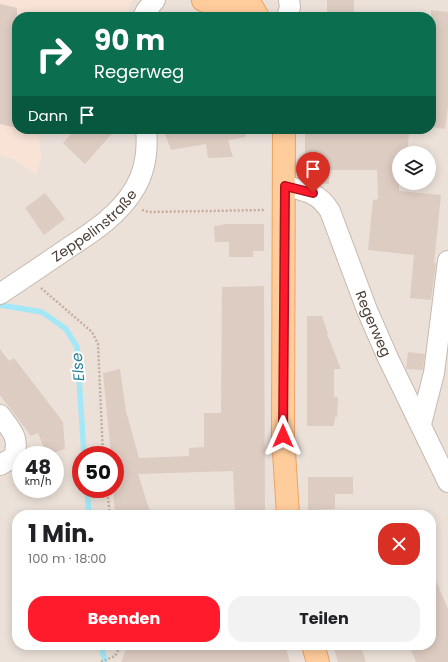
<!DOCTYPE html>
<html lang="de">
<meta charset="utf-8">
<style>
:root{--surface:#fff;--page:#f2f2f2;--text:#202124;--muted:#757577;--accent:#ff1a2c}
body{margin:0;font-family:Poppins,sans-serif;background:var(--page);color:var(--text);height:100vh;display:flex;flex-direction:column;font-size:15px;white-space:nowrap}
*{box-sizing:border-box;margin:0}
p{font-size:13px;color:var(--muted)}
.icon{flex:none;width:22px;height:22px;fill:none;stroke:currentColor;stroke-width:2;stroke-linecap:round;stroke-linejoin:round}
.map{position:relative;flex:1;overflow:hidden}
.drawer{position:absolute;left:12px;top:510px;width:424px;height:140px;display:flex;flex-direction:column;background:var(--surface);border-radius:16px;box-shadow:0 2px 10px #0003}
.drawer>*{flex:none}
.banner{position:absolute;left:12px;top:12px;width:424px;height:122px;border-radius:16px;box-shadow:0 2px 10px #0003;background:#0b6e4f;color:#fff;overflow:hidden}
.tools{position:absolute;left:392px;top:146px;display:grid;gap:8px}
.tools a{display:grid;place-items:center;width:44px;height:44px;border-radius:50%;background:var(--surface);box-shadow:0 2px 10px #0003;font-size:20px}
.speed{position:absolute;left:12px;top:446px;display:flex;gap:8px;font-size:20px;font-weight:700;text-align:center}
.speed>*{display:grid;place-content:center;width:52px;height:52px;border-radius:50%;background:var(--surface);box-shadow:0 2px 10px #0003;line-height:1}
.speed small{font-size:10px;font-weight:400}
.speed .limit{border:6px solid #d22;background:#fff;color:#111}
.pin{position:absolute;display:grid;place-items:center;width:34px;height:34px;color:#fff;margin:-41px -17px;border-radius:50% 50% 50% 0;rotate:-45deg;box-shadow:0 0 4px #0007}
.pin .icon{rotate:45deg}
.me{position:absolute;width:44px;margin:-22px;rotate:0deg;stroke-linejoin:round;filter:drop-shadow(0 0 3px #0008)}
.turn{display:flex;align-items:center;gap:14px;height:84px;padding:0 16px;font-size:18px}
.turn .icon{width:52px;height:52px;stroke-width:2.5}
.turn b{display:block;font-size:28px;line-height:34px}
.then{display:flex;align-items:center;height:38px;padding:0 16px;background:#0003;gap:8px;font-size:15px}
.round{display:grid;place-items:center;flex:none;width:42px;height:42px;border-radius:16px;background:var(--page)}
.headline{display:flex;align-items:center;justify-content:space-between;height:68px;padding:0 16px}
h1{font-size:24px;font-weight:700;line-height:30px}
.cta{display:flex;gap:8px;margin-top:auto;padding:8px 16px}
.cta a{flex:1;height:46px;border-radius:16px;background:var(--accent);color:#fff;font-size:16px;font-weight:700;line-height:46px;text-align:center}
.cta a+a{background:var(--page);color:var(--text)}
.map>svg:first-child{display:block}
.residential{fill:#ebe1d9;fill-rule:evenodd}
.commercial{fill:#f9e2d6}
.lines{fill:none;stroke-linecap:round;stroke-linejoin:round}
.stream{stroke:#a4e8f7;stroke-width:5.5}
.building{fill:#ddccc2}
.minor-casing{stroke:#c7b9af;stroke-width:22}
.major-casing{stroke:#efa461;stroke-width:24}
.path{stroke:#c7ae9c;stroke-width:2.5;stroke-dasharray:2 2;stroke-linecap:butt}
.minor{stroke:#fff;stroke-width:20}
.major{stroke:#ffcc9c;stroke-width:22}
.route-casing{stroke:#a6111d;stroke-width:10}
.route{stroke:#ff1a2c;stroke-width:7}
.labels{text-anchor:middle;stroke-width:4;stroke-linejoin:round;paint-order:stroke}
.street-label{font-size:14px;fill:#4c4038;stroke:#fff}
.water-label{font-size:15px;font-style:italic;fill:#208097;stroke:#fff}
</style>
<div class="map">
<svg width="448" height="662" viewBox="0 0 448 662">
<rect width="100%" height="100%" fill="#f7f1eb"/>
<path class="residential" d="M132 0H448V662H0V155L14 159 36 175 41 158 37 129H431V17H126ZM399 153H429V183H399ZM21 455H55V489H21ZM81 455H115V489H81ZM17 515H431V645H17Z"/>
<polygon class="commercial" points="0,0 132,0 126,17 17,17 17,129 37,129 41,158 36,175 14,159 0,155"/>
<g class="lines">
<g class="stream">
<polyline points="0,305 42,312 66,329 77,347 84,455"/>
<polyline points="87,489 89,515"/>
<polyline points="101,645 105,662"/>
</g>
</g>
<g class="building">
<rect x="327" y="0" width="27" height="16"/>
<polygon points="0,4 17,8 17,128 0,124"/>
<polygon points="431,10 448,12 448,106 445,129 431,127"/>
<polygon points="76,129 116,129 85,164 63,143"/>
<polygon points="163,129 245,129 246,137 228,140 233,157 208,158 206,144 171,150"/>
<polygon points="305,129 371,129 409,134 407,153 399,153 399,191 441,195 434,263 436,263 431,300 410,298 414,255 368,250 373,200 378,199 377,170 329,170 329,184 318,184 305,179"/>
<polygon points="45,193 65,219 44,235 25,208"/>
<polygon points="223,224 264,224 264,251 253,251 253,257 229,257 229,242 215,242 214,226 223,225"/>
<polygon points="264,286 265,515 235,515 233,471 138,474 151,515 115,515 113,489 115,489 115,455 111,455 103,373 120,369 126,411 139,458 189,456 189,448 204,447 204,413 221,413 222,287"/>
<polygon points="307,316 322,316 328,334 327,334 341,369 334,369 334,397 338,397 337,417 335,417 334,426 307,426"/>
<polygon points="0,349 9,361 14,358 63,422 65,449 47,455 38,433 31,436 0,395"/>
<polygon points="408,352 425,354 423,370 406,369"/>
<polygon points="308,477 353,477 353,494 335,494 335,509 308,510"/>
<polygon points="431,569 448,609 448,662 416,662 409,645 431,645"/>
<polygon points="128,645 285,645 290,662 121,662"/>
<polygon points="333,645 360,645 366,662 338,662"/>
</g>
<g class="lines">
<defs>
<g id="minor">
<polyline points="143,17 146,11 155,0"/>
<polyline points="287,17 290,7 289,0"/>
<path id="s1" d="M285 186C305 191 318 192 330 211L367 310 388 358 448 482"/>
<path id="s2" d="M0 294C22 279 45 264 68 248 93 232 120 214 135 188 145 171 148 149 146 129"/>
<path d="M0 415C11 430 20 437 14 457L0 465"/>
<polyline points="421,424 434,373 448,261"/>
</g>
<g id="major">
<path d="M203 0C217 8 232 7 246 0"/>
<polyline points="248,0 258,17"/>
<polyline points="284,129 283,436 288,515"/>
<polyline points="313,645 318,662"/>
</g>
</defs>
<use href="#minor" class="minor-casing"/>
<use href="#major" class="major-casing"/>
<g class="path">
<polyline points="142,210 149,212 265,210"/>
<polyline points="41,288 92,332 98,344 103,455"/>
<polyline points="107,489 110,515"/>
<polyline points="101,662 115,656 121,645"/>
</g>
<use href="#minor" class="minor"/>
<use href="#major" class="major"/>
</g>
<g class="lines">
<defs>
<polyline id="route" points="283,436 285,186 313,193"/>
</defs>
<use href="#route" class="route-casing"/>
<use href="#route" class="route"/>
</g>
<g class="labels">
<g class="street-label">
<text dy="5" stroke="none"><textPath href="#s2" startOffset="117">Zeppelinstraße</textPath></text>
<text dy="5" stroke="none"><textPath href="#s1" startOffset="174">Regerweg</textPath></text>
</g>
<g class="water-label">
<text transform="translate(78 367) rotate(-95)" y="5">Else</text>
</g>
</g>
</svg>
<div class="tools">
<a><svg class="icon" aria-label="layers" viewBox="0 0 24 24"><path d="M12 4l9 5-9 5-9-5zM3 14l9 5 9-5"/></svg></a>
</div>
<div class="speed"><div>48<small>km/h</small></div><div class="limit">50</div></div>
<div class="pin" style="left:313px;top:193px;background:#d93025"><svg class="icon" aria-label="arrive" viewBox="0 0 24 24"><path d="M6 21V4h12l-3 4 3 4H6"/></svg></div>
<svg class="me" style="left:283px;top:436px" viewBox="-20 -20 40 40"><path d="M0-17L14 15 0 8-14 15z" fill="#ff1a2c" stroke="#fff" stroke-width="4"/></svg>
<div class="banner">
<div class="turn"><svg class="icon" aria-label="right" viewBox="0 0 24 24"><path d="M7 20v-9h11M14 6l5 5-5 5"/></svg><div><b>90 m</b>Regerweg</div></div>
<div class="then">Dann<svg class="icon" aria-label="arrive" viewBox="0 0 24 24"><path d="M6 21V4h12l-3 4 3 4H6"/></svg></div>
</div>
<section class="drawer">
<div class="headline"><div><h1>1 Min.</h1><p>100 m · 18:00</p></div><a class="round" style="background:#d93025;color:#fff"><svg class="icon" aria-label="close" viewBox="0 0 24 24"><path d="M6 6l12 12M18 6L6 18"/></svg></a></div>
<div class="cta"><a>Beenden</a><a>Teilen</a></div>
</section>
</div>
